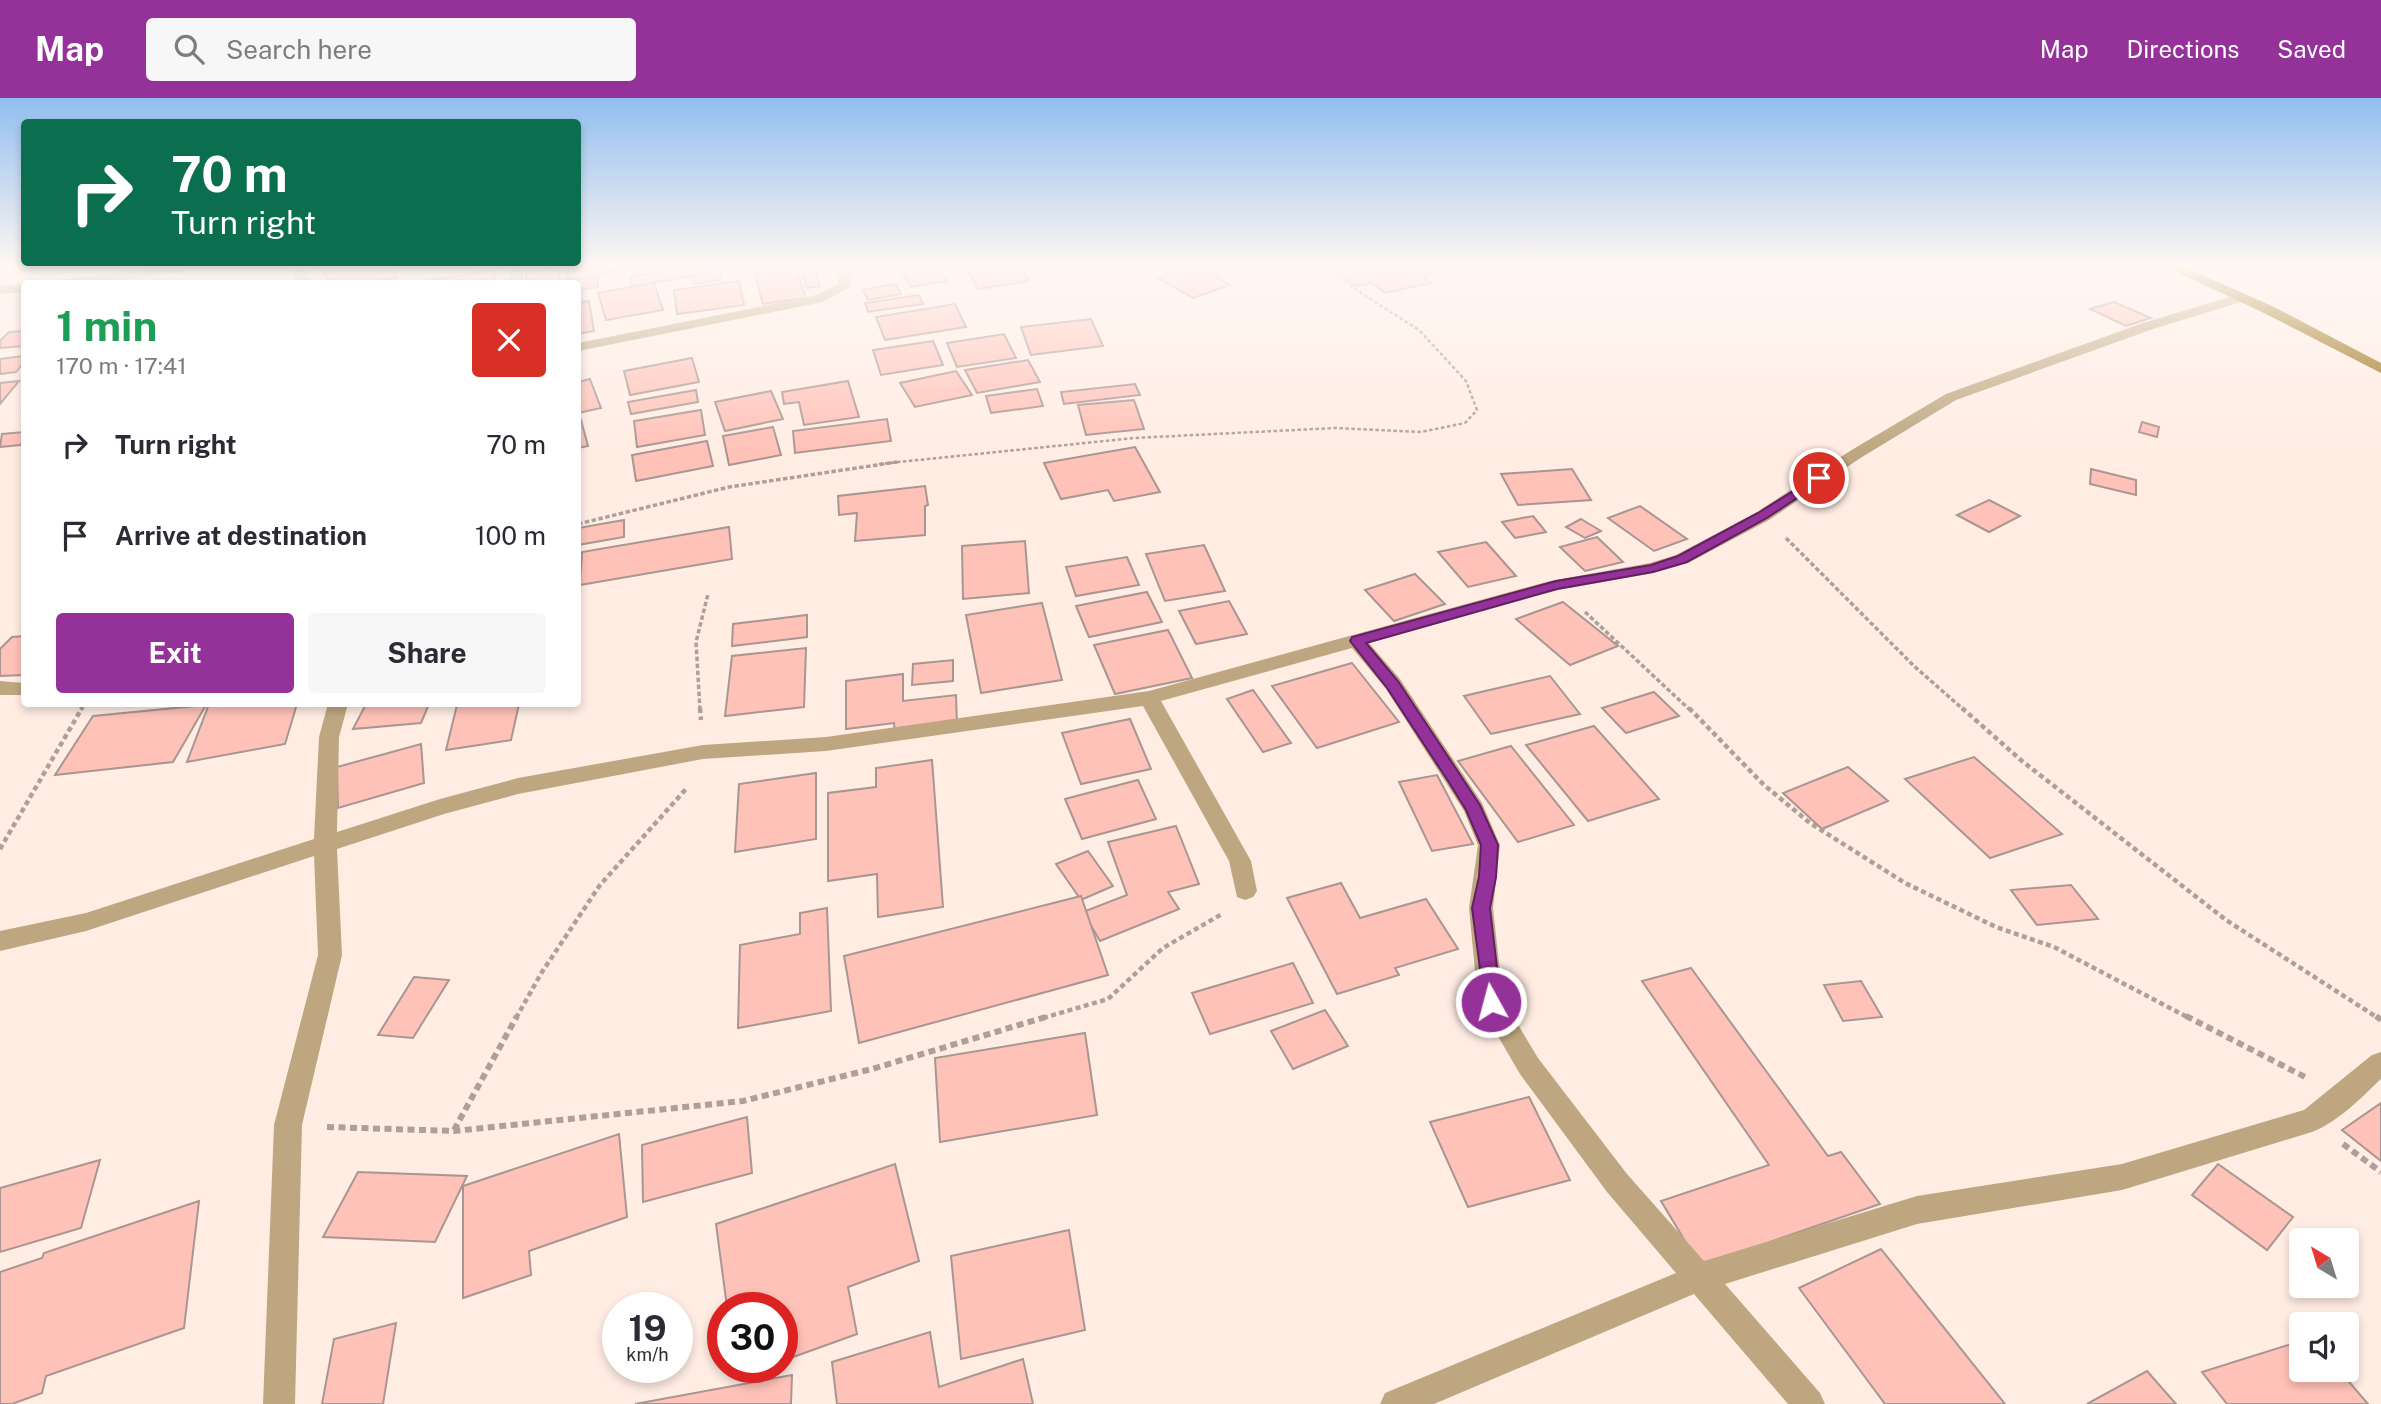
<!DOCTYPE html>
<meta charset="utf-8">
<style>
:root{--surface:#fff;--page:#f7f7f7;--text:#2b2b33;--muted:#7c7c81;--accent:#953299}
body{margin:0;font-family:"Public Sans",sans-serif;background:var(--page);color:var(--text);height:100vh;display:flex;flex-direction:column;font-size:26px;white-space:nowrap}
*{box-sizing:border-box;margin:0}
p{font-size:23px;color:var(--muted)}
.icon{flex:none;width:38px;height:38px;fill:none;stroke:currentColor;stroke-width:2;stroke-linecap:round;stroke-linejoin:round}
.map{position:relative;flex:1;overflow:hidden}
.sheet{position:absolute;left:21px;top:182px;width:560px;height:427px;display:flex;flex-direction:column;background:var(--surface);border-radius:7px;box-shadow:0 4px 10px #0003}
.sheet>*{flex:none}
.banner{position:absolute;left:21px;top:21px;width:560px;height:147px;border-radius:7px;box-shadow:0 4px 10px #0003;background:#0b6e4f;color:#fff;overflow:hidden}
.needle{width:46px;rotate:322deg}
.fabs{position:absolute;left:2289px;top:1130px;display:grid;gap:14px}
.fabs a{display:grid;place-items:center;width:70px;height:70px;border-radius:7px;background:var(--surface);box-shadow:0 4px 10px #0003;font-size:35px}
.speed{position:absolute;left:602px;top:1194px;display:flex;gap:14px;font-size:35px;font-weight:700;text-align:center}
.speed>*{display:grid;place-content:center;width:91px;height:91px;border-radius:50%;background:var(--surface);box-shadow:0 4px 10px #0003;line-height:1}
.speed small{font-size:18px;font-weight:400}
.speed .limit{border:10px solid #d22;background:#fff;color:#111}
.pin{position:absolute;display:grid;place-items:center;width:60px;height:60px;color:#fff;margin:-30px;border:4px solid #fff;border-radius:50%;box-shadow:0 2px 7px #0007}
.me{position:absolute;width:77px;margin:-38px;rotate:353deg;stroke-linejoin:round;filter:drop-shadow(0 0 5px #0008)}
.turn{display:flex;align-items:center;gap:24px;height:147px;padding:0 35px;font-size:32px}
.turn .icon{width:91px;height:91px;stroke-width:2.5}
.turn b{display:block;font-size:49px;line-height:60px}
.round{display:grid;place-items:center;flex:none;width:74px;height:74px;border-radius:7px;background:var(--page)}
.overview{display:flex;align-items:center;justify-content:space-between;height:119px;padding:0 35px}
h1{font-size:42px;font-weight:700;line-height:52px;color:#1e9e55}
.action{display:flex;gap:14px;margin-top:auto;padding:14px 35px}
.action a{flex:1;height:80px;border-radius:7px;background:var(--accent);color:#fff;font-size:28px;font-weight:700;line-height:80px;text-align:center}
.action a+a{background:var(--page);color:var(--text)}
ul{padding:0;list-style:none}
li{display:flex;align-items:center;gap:21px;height:91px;padding:0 35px}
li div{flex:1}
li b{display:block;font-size:26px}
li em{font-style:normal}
header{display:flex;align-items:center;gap:42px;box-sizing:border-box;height:98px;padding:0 35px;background:var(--accent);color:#fff}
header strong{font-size:33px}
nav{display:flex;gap:38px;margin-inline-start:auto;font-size:24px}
.search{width:490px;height:63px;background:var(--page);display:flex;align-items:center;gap:18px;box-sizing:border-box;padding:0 24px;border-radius:7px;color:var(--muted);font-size:26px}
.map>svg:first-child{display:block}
.building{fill:#ffc2b8;stroke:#a99692;stroke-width:2}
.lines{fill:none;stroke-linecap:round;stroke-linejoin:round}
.path-far3{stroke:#ad9f99;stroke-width:2.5;stroke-dasharray:3.5 2.5;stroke-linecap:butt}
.path-far2{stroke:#ad9f99;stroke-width:3.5;stroke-dasharray:4.5 2.5;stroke-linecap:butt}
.path-far1{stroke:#ad9f99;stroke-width:4.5;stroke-dasharray:5 3.5;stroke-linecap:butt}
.path{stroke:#ad9f99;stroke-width:6;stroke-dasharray:7 4.5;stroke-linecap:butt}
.minor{fill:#bea780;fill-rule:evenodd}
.major{fill:#916602;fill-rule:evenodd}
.route{fill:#953299;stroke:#612063;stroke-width:2}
</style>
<header>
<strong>Map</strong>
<div class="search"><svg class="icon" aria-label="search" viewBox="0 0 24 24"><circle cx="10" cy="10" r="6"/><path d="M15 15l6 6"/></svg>Search here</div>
<nav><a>Map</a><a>Directions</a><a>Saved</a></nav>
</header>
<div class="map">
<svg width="2381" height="1306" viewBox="0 0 2381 1306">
<rect width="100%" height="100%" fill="#ffede4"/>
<g class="building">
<polygon points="321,168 390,168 397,179 369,186 330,186"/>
<polygon points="565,168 620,168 621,172 567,181"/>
<polygon points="695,168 719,171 721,182 694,186 694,178 632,188 631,178"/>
<polygon points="910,168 936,168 946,183 911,189 899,170"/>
<polygon points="965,168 1020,168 1029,183 978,191"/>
<polygon points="1196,168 1230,187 1193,200 1158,180"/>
<polygon points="1329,168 1389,168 1393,171 1441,168 1446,172 1422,177 1431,185 1385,195 1372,185 1355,188"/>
<polygon points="558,169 560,184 598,179 598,189 578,192 578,186 526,186 526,174"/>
<polygon points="815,170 820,188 807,190 802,172"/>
<polygon points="796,171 806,200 763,206 755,177"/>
<polygon points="493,172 495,183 413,186 413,185"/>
<polygon points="739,183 744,207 677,216 674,192"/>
<polygon points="654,185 663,212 606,222 598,195"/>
<polygon points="895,186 901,196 868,202 863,192"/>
<polygon points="919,197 923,206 868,214 865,205"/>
<polygon points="589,203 594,233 578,236 578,205"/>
<polygon points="2114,204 2151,220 2126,228 2090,211"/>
<polygon points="955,206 966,229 885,242 876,219"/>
<polygon points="1091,221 1103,248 1031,257 1021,229"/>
<polygon points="24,233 24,248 0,250 0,243 9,234"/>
<polygon points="1004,236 1016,260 957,269 947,245"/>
<polygon points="933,243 943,267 881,277 873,252"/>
<polygon points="24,258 24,264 16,274 0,276 0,261"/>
<polygon points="692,260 699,284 630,297 624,273"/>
<polygon points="1028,262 1040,284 977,295 965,272"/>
<polygon points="956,273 972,297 915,309 900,285"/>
<polygon points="590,281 601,310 578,315 578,284"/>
<polygon points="19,283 0,306 0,285"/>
<polygon points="848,283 859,319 804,327 799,304 784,306 782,294"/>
<polygon points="1135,286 1140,297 1064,306 1061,294"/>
<polygon points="1037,291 1043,308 991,315 986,298"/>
<polygon points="696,292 698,304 631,316 628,304"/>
<polygon points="771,293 783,321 725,333 715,304"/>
<polygon points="1134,302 1144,331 1086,337 1078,307"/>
<polygon points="701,312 705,337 637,349 634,323"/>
<polygon points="887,321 891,343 795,355 793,333"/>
<polygon points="581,322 588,348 578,350 578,323"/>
<polygon points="2142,324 2159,329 2157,339 2139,334"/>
<polygon points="773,329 781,357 729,367 723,338"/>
<polygon points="24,334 24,342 20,347 0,349 2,336"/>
<polygon points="707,343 713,368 636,383 632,357"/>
<polygon points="1135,349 1160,394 1114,403 1108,392 1061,401 1044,365"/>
<polygon points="1572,371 1591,402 1518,407 1501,376"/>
<polygon points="2091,371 2136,382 2136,397 2090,386"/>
<polygon points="925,388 928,407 925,408 925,437 855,443 857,415 839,417 838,398"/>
<polygon points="1989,402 2020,418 1989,434 1957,417"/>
<polygon points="1640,408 1687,441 1654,453 1608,420"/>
<polygon points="1533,418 1546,434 1515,440 1502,424"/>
<polygon points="1581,421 1601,433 1585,440 1566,429"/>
<polygon points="624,422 624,439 578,447 578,430"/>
<polygon points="729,429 732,461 580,487 582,454"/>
<polygon points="1597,439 1623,464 1585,473 1560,449"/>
<polygon points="1025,443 1029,495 963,501 962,448"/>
<polygon points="1486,444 1516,478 1468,489 1438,454"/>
<polygon points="1204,447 1225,493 1165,503 1146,456"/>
<polygon points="1127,459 1139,487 1076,498 1066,469"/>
<polygon points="1415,476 1445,506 1394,523 1365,492"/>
<polygon points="1147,494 1162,524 1089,539 1076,508"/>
<polygon points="1229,503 1247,536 1196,546 1179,513"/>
<polygon points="1563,504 1618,548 1570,567 1516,521"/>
<polygon points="1042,505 1062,582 981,595 966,517"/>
<polygon points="807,517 807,539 732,548 733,526"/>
<polygon points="1168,532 1192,580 1115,596 1094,547"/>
<polygon points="24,538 24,577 0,578 0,551 12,539"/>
<polygon points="806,550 804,609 725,618 732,558"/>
<polygon points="953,562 953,583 912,587 913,566"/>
<polygon points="1352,565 1399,624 1317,650 1272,588"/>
<polygon points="903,576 903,603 956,597 957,627 895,634 894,625 846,631 846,583"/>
<polygon points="1550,578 1580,616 1491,636 1464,598"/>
<polygon points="1253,592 1291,645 1263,654 1227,601"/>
<polygon points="1654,594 1679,618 1626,635 1602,610"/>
<polygon points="209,606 297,606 285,646 187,664"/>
<polygon points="366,606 429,606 421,625 353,631"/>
<polygon points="466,606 519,606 511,642 446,652 457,607"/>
<polygon points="206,607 173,664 55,677 93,618"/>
<polygon points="1130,621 1151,671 1081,686 1062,635"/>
<polygon points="1594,628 1659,701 1588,723 1526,647"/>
<polygon points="421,646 424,685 338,710 337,669"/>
<polygon points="1511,648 1574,727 1518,744 1458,663"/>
<polygon points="1974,659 2062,736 1990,760 1905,681"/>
<polygon points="932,662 943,809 878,819 877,776 828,783 828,695 876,689 876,670"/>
<polygon points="1848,669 1888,703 1822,731 1783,695"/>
<polygon points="816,675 816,741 735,754 739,686"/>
<polygon points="1437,677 1473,746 1432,753 1399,684"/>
<polygon points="1138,682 1156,721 1082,741 1065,701"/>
<polygon points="1176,728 1199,786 1168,794 1179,811 1100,843 1083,814 1127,797 1108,744"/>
<polygon points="1088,753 1113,788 1081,802 1056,766"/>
<polygon points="1341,785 1360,820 1426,801 1458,851 1395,870 1399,877 1337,896 1287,800"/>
<polygon points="2071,787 2098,821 2037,827 2011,792"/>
<polygon points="1081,798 1108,877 859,945 844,858"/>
<polygon points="827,810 831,913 738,930 740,847 800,836 800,815"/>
<polygon points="1293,865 1313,905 1210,936 1192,895"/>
<polygon points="1691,870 1828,1058 1841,1054 1880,1106 1700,1168 1661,1103 1769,1067 1642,883"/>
<polygon points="414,879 449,882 413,940 378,937"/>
<polygon points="1861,883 1882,919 1843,923 1824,887"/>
<polygon points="1325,912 1348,948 1293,971 1271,933"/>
<polygon points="1085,935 1097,1017 940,1044 935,960"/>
<polygon points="1529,999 1570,1082 1468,1109 1430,1024"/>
<polygon points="2381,1005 2381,1063 2342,1032"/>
<polygon points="747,1019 752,1075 643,1104 642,1047"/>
<polygon points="619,1036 627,1119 529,1153 531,1177 463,1200 463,1088"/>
<polygon points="100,1062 81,1130 0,1154 0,1090"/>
<polygon points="895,1066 919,1163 848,1189 857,1236 782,1263 782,1209 727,1209 716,1126"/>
<polygon points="2218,1066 2293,1119 2267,1152 2192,1097"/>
<polygon points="358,1074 467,1078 435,1144 323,1139"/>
<polygon points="199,1103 184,1230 46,1278 42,1295 12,1306 0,1306 0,1174 42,1160 44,1155"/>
<polygon points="1069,1132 1085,1232 961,1261 951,1158"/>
<polygon points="1881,1151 2005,1306 1885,1306 1799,1190"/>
<polygon points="396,1225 383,1306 322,1306 334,1241"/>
<polygon points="930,1234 939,1289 1023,1261 1033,1306 837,1306 832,1264"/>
<polygon points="2301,1243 2301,1272 2339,1272 2368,1306 2227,1306 2202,1274"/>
<polygon points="734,1269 767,1269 736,1280"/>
<polygon points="2147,1273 2176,1306 2087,1306"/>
<polygon points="792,1277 791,1306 635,1306"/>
</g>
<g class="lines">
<polyline class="path-far3" points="879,366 1134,340 1335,330 1421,334 1465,325 1477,312 1466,283 1419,232 1330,175 1326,168"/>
<g class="path-far2">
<polyline points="578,426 729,389 897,364"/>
<polyline points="1786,440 1914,568 1964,612"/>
<polyline points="1585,514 1690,612"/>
<polyline points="81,612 84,606"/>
<polyline points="700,612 696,544 708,496"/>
</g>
<g class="path-far1">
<polyline points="700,610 701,622"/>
<polyline points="1689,610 1764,687 1810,725 1905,785 1996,829 2054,849 2189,920"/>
<polyline points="1962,610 2022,663 2226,822 2378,920"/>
<polyline points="0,751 82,610"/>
<polyline points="516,920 542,874 600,787 686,691"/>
<polyline points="1043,920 1108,901 1163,850 1222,816"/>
</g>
<g class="path">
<polyline points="2186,918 2305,979"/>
<polyline points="2376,918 2381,922"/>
<polyline points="327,1029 454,1033 743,1003 872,971 1049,918"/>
<polyline points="454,1032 517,918"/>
<polyline points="2343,1046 2381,1074"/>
</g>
<g class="minor">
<polygon points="162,168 200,168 194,172 94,186 55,186 61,182"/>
<polygon points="291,168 304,168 310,186 297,186"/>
<polygon points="511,168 524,168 522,186 508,186"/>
<polygon points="838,168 851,168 854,174 850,189 823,204 578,253 578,245 814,198 837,187 840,174"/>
<polygon points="24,186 24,194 0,196 0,188"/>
<path d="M2240 196 2245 197V203L2153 231 1956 302 1862 359 1769 422 1688 465 1653 475 1558 492 1369 545 1400 581 1482 705 1500 747 1493 810 1503 902 1538 960 1627 1076 1704 1163 1917 1098 2122 1066 2304 1012 2372 957 2381 954V981C2361 1000 2338 1024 2312 1034L2122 1092 1917 1126 1725 1186 1820 1295 1825 1306H1788L1694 1196 1434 1306H1380L1385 1295 1676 1175 1607 1094 1520 976 1482 911 1478 904 1469 810 1478 747 1464 713 1386 591 1352 550 1161 603 1251 763 1257 793 1253 799 1245 802 1237 799 1229 763 1143 608 826 653 703 661 518 696 444 716 337 751 342 857 302 1027 295 1306H263L274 1027 318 857 314 758 86 833 0 853V833L86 815 314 741 319 639 328 606H348L339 639 337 734 440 701 518 680 703 647 826 639 1149 593 1550 483 1650 465 1676 457 1757 414 1850 353 1946 296 2143 225Z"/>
<polygon points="0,583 24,585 24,597 0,597"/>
</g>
<polygon class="major" points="2164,168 2182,168 2272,208 2381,265 2381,275 2262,214"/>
</g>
<linearGradient id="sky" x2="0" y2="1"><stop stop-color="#92beef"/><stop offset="0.48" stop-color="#fff7f3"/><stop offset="1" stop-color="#fff7f3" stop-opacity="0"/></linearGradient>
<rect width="2381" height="351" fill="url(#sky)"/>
<polygon class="route" points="1819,377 1823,378 1823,383 1767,420 1687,464 1653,474 1557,491 1366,545 1398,583 1480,707 1498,747 1496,779 1490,810 1501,904 1498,909 1491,912 1485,909 1472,810 1479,779 1481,747 1466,712 1448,683 1387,590 1350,543 1352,539 1556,483 1651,467 1678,458 1758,415"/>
</svg>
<div class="fabs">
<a><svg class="needle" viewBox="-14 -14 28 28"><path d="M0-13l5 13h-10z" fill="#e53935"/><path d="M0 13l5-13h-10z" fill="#7c7c81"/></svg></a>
<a><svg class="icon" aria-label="sound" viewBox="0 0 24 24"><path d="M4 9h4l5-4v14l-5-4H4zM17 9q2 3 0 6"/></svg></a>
</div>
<div class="speed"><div>19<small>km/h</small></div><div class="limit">30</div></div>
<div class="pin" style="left:1819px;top:380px;background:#d93025"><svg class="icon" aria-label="arrive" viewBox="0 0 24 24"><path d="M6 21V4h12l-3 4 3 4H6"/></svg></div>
<svg class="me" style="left:1491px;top:904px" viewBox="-20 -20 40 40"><circle r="17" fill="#953299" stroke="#fff" stroke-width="3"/><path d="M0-11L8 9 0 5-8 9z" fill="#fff"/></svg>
<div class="banner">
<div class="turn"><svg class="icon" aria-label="right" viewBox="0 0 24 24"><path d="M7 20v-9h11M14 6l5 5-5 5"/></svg><div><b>70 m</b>Turn right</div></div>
</div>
<section class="sheet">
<div class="overview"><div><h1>1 min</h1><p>170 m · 17:41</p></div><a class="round" style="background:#d93025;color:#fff"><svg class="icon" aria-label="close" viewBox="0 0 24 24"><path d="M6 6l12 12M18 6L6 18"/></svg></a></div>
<ul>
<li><svg class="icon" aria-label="right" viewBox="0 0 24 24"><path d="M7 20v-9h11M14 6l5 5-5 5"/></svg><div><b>Turn right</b></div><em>70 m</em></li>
<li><svg class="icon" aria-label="arrive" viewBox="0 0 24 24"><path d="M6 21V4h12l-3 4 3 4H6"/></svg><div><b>Arrive at destination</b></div><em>100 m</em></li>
</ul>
<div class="action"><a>Exit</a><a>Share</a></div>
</section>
</div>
